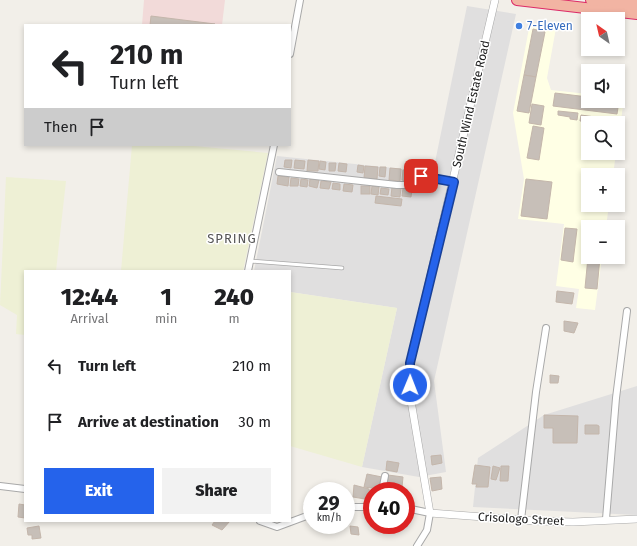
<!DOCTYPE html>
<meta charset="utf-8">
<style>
:root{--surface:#fff;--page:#f2f2f2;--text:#202124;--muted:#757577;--accent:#2563eb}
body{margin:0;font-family:"Fira Sans",sans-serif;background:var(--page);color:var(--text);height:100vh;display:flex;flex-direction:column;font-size:15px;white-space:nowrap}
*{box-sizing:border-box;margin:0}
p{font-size:13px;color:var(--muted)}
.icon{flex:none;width:22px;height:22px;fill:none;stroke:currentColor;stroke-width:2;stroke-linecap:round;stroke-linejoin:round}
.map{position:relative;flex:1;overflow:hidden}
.drawer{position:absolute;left:24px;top:270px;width:267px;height:252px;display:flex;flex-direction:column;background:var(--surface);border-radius:0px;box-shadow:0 2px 6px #0003}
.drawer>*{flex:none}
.hud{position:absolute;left:24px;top:24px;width:267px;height:122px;border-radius:0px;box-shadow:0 2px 6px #0003;background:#fff;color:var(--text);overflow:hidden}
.needle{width:26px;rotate:326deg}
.fabs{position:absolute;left:581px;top:12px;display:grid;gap:8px}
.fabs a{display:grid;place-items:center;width:44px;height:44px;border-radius:0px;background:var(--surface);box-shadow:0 2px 6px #0003;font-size:20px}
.speed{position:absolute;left:303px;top:482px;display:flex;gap:8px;font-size:20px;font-weight:700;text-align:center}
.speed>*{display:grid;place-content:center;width:52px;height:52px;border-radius:50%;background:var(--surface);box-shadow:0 2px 6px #0003;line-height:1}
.speed small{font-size:10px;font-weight:400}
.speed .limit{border:6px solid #d22;background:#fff;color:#111}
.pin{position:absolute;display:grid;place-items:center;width:34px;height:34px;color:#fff;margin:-17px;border-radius:8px;box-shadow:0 2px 6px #0006}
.me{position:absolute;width:44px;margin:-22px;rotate:1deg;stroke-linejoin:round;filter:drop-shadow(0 0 3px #0008)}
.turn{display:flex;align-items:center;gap:14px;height:84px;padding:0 20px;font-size:18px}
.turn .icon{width:52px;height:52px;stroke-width:2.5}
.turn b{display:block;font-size:28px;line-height:34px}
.then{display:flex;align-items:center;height:38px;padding:0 20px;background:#0003;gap:8px;font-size:15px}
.eta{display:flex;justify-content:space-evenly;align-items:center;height:68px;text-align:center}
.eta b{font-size:24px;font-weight:800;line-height:28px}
.button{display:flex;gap:8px;margin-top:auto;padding:8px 20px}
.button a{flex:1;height:46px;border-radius:0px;background:var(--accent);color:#fff;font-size:16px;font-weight:800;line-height:46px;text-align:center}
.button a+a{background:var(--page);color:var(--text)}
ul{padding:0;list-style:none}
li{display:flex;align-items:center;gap:12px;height:56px;padding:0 20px}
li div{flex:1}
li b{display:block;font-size:15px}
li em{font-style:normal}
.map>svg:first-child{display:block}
.residential{fill:#e0dfdf}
.commercial{fill:#f2dad9}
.education{fill:#ffffe5}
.farmland{fill:#eef0d5}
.building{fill:#c7bfb8;stroke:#c4b6ab}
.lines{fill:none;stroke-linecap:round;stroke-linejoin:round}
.service-casing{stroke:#a9a9a9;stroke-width:4.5}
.minor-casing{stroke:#a9a9a9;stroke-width:8}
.tertiary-casing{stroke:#a9a9a9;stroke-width:8}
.trunk-casing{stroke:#dc2a67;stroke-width:12}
.service{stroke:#fff;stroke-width:3}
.minor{stroke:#fff;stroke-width:6}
.tertiary{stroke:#fff;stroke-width:7}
.trunk{stroke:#f2b4a3;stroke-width:10}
.route-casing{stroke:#184099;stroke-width:10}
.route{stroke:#2563eb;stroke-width:7}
.shop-dot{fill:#3f7fe0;stroke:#fff;stroke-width:1.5}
.labels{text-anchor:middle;stroke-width:3;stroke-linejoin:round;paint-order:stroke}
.shop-label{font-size:12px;fill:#366cbe;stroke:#fff;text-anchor:start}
.street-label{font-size:12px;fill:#222;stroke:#fff}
.neighbourhood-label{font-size:13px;letter-spacing:1px;fill:#555;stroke:#fff}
</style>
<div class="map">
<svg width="637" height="546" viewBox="0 0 637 546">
<rect width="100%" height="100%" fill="#f2efe9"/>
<g class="residential">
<polygon points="467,6 516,14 434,381 446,472 419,477 362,467 397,308 290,292 290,271 254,271 277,156 433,172"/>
<polygon points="637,386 637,515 473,507 478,458 544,415"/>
</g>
<polygon class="commercial" points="144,0 225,0 222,25 142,25"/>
<polygon class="education" points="530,23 556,28 547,78 551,90 588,94 588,101 618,101 618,98 624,99 618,141 618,123 588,123 588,153 616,153 613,175 588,175 588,205 609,205 606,227 588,227 588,257 602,257 595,310 576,308 579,289 556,286 564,224 518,219 524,179 513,113"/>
<g class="farmland">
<polygon points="132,145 183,145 268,153 243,271 121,271"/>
<polygon points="6,177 66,181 56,271 25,271 25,335 16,334 17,315 0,305"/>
<polygon points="290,292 397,308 362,467 290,446"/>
</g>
<g class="building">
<polygon points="151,16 215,24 150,25"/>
<polygon points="533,29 545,32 536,77 524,75"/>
<polygon points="524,75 536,77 529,113 517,111"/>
<polygon points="555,93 588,97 588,101 619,101 617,114 553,106"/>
<polygon points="532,104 544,106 541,125 529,123"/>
<polygon points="558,111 578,113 577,120 570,119 570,117 558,115"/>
<polygon points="581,115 609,119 608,123 580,121"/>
<polygon points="533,126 544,128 539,160 527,158"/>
<polygon points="285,160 292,160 291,168 284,167"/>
<polygon points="295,160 305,161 304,169 294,168"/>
<polygon points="308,160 319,161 318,171 307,171"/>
<polygon points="320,161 326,162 325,170 319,169"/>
<polygon points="329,163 336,163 335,171 329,171"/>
<polygon points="339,163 347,164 346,172 338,171"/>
<polygon points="358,165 364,166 363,173 357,172"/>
<polygon points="365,166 378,167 377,179 364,178"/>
<polygon points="380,167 386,167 385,177 379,176"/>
<polygon points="390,168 401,169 400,181 389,180"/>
<polygon points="403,170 411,171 409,182 402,180"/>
<polygon points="278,176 289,177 288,186 277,184"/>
<polygon points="291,178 299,179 298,186 290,186"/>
<polygon points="301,179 308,180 307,187 300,186"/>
<polygon points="310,179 319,180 317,188 309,186"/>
<polygon points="526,179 552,182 547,219 521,216"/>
<polygon points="321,181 331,182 329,189 320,188"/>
<polygon points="333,183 340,184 340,190 332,189"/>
<polygon points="344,184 353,185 352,192 343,191"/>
<rect x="361" y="186" width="9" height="8"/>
<polygon points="372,186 379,187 378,195 371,194"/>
<polygon points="392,187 401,188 400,197 391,196"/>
<polygon points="381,188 389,189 388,195 380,194"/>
<polygon points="403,188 412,189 411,197 402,196"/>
<polygon points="376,196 402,199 401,206 375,203"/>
<polygon points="565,228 577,229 573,262 561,260"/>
<polygon points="588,257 600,257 597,289 585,288"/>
<polygon points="557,291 574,293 572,304 556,302"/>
<polygon points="564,321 578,323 574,333 564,331"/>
<polygon points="550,375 559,376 558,383 550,383"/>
<polygon points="544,415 578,416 577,443 553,443 553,428 544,428"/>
<polygon points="585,425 597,425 599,426 599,434 585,434"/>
<polygon points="441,455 442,463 432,465 431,456"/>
<polygon points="387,461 399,463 397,472 386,470"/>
<polygon points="475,465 490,467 488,487 476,487 477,484 472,484"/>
<polygon points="493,466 500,468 496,480 491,479"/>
<polygon points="501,466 509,466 508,481 500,481"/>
<polygon points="367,474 382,477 379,489 364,487"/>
<polygon points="388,475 403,477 402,487 386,485"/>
<polygon points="441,477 442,489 432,491 430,478"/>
<polygon points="354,485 369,489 371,500 353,497"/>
<polygon points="385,487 401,489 401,491 385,491"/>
<polygon points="312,500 312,509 306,511 304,504"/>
<polygon points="19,504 25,505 25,518 18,517"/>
<polygon points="215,521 230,521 222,530 212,525"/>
<polygon points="39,526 41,538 32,539 32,535 28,535 27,528"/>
<polygon points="350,526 358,527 359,535 351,534"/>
</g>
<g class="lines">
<defs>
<polyline id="service" points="250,261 342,268"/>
<g id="minor">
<polyline points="290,54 300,0"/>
<polyline points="279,172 397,185 406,185 421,176 454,182"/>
<polyline points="248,271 274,145"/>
<polyline points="0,486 25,489"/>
<polyline points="382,491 385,476"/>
<polyline points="346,507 372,507"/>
<polyline points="406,508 430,513 427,530 417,546"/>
<polyline points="606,519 616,398 627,311"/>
<polyline points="521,520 536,392 546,328"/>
<polyline points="260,521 277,527 312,514"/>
</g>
<polyline id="tertiary" points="495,0 410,363 409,374 410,395 430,513 536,521 573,522 637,519"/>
<g id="trunk">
<polyline points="517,0 637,14"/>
<polyline points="591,0 637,5"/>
</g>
</defs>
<use href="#service" class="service-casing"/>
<use href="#minor" class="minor-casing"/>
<use href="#tertiary" class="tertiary-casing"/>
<use href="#trunk" class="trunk-casing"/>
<use href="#service" class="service"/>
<use href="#minor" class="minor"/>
<use href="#tertiary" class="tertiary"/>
<use href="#trunk" class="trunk"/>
</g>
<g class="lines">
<defs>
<polyline id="route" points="410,385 410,363 454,182 421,176"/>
</defs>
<use href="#route" class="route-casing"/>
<use href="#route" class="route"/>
</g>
<circle class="shop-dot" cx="519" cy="26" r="4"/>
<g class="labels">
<g class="shop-label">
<text x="527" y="30">7-Eleven</text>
</g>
<g class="street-label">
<text transform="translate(471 104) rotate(-77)" y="4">South Wind Estate Road</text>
<text transform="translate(521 519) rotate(3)" y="4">Crisologo Street</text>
</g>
<g class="neighbourhood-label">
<text x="232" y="243">SPRING</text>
</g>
</g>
</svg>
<div class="fabs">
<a><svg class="needle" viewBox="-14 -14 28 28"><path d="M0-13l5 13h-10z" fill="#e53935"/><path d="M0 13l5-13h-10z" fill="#757577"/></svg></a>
<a><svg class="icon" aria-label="sound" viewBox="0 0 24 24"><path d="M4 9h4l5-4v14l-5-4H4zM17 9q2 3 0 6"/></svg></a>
<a><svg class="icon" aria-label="search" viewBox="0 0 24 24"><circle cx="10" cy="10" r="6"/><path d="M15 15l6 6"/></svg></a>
<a>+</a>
<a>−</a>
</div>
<div class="speed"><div>29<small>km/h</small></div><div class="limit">40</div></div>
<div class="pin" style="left:421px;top:176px;background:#d93025"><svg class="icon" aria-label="arrive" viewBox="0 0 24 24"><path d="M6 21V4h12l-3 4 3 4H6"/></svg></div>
<svg class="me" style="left:410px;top:385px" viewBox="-20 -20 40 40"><circle r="17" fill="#2563eb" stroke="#fff" stroke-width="3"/><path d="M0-11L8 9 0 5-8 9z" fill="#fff"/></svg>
<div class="hud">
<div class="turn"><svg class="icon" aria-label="left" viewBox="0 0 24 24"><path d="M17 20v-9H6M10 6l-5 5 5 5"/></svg><div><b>210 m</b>Turn left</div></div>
<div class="then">Then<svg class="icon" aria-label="arrive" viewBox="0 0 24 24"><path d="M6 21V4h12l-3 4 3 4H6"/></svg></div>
</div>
<section class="drawer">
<div class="eta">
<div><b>12:44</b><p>Arrival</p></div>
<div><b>1</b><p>min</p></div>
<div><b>240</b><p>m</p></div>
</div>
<ul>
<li><svg class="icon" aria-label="left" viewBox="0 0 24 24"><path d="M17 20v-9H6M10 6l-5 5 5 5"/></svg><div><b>Turn left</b></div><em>210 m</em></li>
<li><svg class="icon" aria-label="arrive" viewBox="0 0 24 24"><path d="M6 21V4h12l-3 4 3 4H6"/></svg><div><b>Arrive at destination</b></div><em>30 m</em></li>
</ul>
<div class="button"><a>Exit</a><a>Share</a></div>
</section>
</div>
